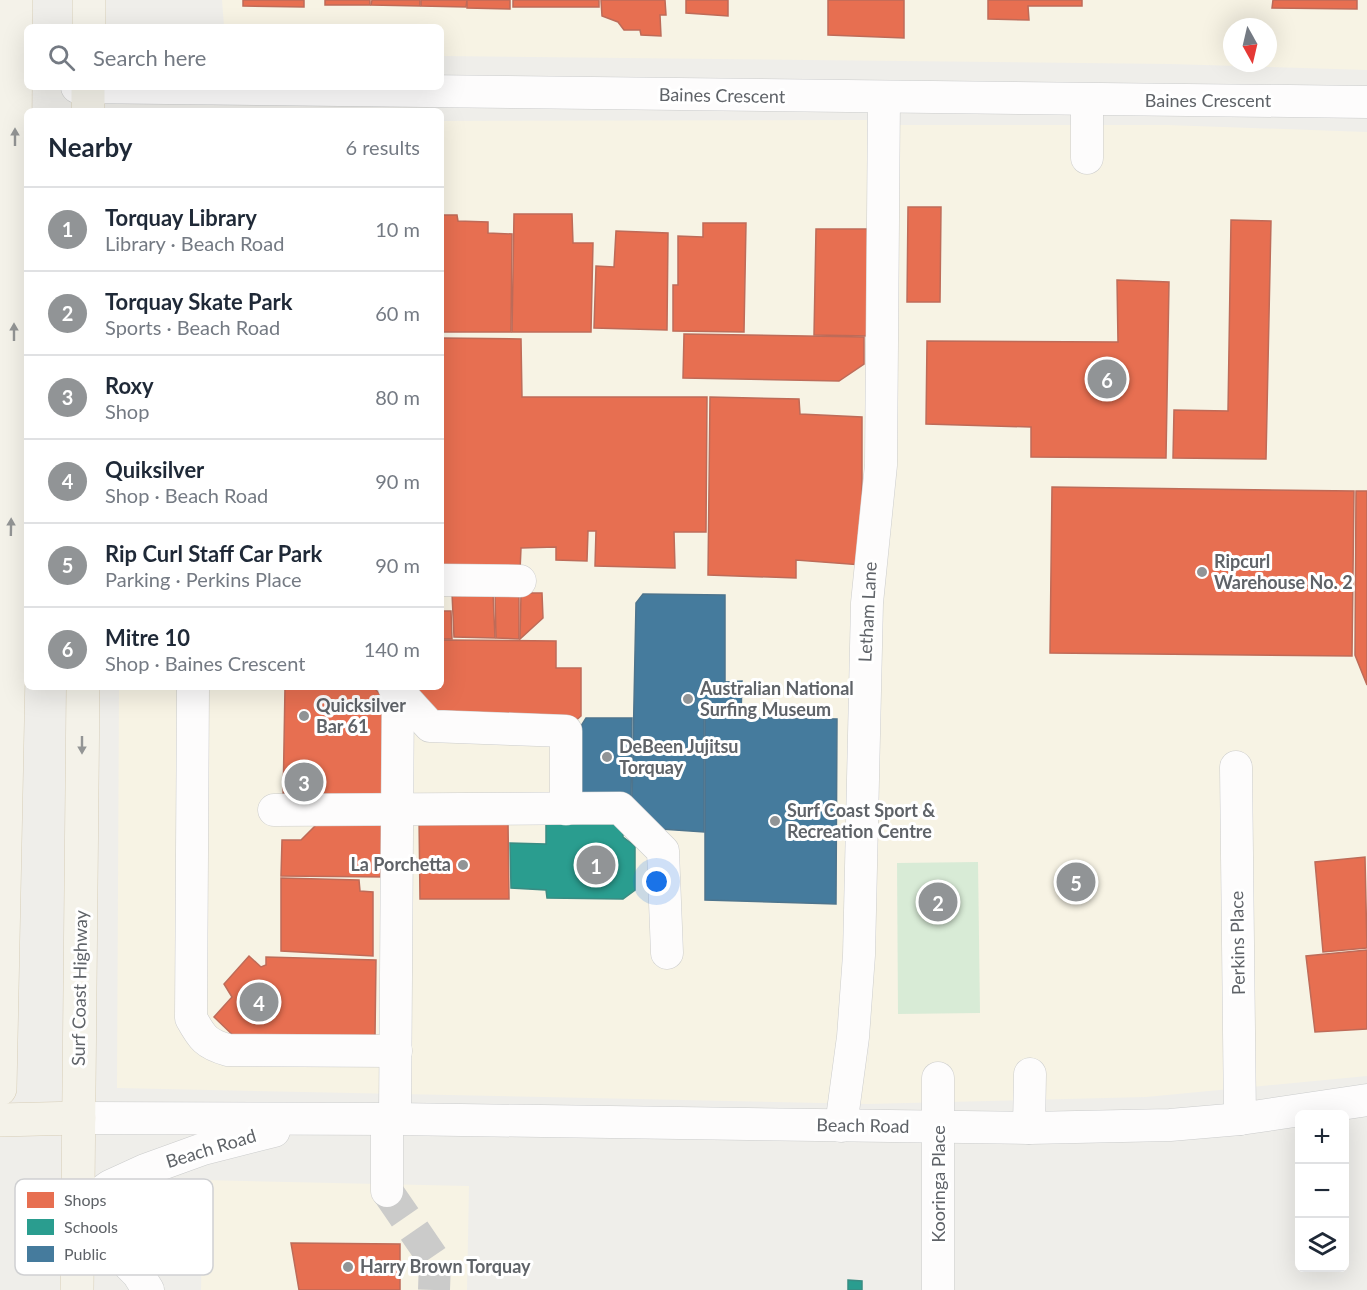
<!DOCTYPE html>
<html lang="en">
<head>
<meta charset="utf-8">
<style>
  :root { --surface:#fff; --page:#f2f2f3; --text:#1f2937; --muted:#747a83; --line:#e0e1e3; --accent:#919496 }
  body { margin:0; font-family:Lato,sans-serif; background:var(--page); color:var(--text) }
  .controls { position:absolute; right:18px; bottom:18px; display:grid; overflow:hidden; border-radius:9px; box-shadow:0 6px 24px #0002 }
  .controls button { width:54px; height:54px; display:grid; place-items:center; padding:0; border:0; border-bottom:2px solid var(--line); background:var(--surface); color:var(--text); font:30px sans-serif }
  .compass { position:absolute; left:1223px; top:18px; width:54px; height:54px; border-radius:50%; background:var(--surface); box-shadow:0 6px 24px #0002; rotate:172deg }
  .you { position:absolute; left:657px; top:882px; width:21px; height:21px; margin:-15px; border:4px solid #fff; border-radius:50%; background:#1a73e8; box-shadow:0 0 0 9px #1a73e833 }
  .badge { display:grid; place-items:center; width:39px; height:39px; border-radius:50%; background:var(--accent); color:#fff; font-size:20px; font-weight:700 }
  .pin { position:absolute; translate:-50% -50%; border:3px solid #fff; box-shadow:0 2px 6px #0006 }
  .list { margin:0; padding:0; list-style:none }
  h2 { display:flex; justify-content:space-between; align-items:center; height:78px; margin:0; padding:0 24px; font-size:26px }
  h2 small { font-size:20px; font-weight:400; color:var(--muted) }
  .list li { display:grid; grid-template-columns:39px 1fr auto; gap:18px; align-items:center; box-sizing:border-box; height:84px; padding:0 24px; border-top:2px solid var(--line) }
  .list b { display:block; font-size:22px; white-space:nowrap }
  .list p { margin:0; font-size:20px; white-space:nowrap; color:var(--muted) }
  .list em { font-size:20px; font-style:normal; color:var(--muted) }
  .icon { flex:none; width:33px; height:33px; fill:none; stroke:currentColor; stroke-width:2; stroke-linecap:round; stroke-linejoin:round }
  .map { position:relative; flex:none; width:1367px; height:1290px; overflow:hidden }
  .search { position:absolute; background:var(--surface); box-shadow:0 6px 24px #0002; left:24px; top:24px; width:420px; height:66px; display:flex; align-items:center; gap:15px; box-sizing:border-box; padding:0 21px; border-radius:9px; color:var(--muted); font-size:22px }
  .panel { position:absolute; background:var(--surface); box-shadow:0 6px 24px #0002; left:24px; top:108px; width:420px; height:582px; border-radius:9px }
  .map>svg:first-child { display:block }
</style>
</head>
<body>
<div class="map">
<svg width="1367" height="1290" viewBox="0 0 1367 1290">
  <rect width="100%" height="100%" fill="#efeeea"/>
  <g fill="#f7f3e4" fill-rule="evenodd">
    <path d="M222,0H1367V70L1170,64L441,56V27H224ZM1232,27H1268V63H1232Z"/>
    <polygon points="867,120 868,1073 895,125 1167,125 1367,132 1367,1076 1146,1097 868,1104 117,1088 119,687 441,687 441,121"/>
    <polygon points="203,1180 469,1186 467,1290 201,1290"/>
  </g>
  <polygon fill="#d8ebd6" points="978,862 980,1013 898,1014 897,863"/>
  <g fill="#e76f51" stroke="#be6b58" stroke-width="1.5">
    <polygon points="243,0 304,0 304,7 243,6"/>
    <rect x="325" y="0" width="45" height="5"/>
    <polygon points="372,0 420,0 420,6 371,5"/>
    <polygon points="421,0 467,0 466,7 421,6"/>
    <polygon points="467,0 510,0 510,9 467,8"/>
    <rect x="513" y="0" width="86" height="7"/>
    <polygon points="601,0 665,0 666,15 660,15 661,36 641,35 640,30 624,30 618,22 602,16"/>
    <polygon points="686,0 728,0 728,16 686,13"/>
    <polygon points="828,0 904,0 904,38 828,35"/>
    <polygon points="988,0 1082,0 1082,6 1028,6 1029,20 988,19"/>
    <polygon points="1273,0 1357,0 1357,9 1272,8"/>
    <polygon points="908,207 941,207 940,302 907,302"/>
    <polygon points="514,214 572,214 573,243 593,243 591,332 512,332"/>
    <polygon points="441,215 457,215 458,221 488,222 488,233 512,234 511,332 441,332"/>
    <polygon points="1231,220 1271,221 1266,459 1173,458 1174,410 1228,411"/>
    <polygon points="703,223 746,223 744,332 673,331 673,285 678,285 678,236 703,237"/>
    <polygon points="816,229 872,229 871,336 814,335"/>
    <polygon points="616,231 668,233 667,330 594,328 596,266 614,267"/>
    <polygon points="1117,280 1169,282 1166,458 1031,457 1031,427 926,424 927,341 1118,342"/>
    <polygon points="684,334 864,337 864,364 839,381 683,378"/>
    <polygon points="441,338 521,339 522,397 707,397 706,532 674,532 675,568 595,566 596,531 588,531 587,561 556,560 556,547 521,548 520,571 441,570"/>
    <polygon points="710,397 799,399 800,414 862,417 862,565 796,560 796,578 708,575"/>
    <polygon points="1052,487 1354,491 1352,656 1050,653"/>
    <polygon points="1356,491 1367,491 1367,685 1355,655"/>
    <polygon points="452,593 493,593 495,638 454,637"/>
    <polygon points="495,593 519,593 519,639 496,638"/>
    <polygon points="521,593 542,593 543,618 520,639"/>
    <polygon points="441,611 451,611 452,639 441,639"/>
    <polygon points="441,640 556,641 556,668 581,668 581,716 572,724 448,724 414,687 441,687"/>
    <polygon points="285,687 373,687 390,704 389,797 283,802"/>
    <polygon points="419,817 508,822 509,899 420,899"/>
    <polygon points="322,819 378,820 389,833 388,877 281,876 282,840 301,840"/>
    <polygon points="1365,857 1367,948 1323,952 1315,862"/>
    <polygon points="281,878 359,880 360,891 373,892 373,956 281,951"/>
    <polygon points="1367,950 1367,1029 1315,1032 1306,956"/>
    <polygon points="249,956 261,967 266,965 266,957 376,960 375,1037 240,1042 214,1017 232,997 224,984"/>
    <polygon points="291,1243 400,1244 400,1290 299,1290"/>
  </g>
  <g fill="#2a9d8f" stroke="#3a8c83" stroke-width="1.5">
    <polygon points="623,823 623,837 635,846 635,890 623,899 547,898 546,890 511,888 510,843 546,844 546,824"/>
    <polygon points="848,1280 862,1281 862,1290 848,1290"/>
  </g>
  <g fill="#457b9d" stroke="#4d748d" stroke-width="1.5">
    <polygon points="643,594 725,595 725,682 742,681 741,716 704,715 704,832 661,829 632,800 636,603"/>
    <polygon points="705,717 837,719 836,904 705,900"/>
    <polygon points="586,718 632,718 631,801 579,799 581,726"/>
  </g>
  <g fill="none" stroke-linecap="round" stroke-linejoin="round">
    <polyline stroke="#cbcbca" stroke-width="32" stroke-dasharray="32 16" stroke-linecap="butt" points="387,1191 435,1261 434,1290"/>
    <defs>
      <g id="minor">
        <polyline points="77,87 1367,102"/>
        <polyline points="1087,158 1087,100"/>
        <polyline points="441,580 520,581"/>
        <path d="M193,687L191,1018C202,1038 206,1044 228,1050L396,1051"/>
        <polyline points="394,687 398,691 395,1119"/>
        <polyline points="398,691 430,726 566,731 566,809"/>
        <polyline points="1236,767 1240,1119"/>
        <polyline points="274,810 620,808 663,851 667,953"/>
        <polyline points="938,1078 938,1290"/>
        <polyline points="79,1118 395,1119 1029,1128 1170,1125 1240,1119 1367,1100"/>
        <polyline points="841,1126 853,1037 859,955 867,603 881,465 884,98"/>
        <polyline points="1029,1128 1030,1074"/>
        <polyline points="387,1191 387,1119"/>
        <polyline points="148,1290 138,1274 78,1213 93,1198 110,1186 145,1170 203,1149 274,1131"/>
      </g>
      <g id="major">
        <polyline points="89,27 89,0"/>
        <polyline points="88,111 88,87"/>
        <polyline points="0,1089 13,452 16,0"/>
        <polyline points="0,1120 79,1118"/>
        <polyline points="77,1290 83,687"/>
      </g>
    </defs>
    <use href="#minor" stroke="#cbcccc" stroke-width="33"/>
    <use href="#major" stroke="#d7ceb8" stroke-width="34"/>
    <use href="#minor" stroke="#fdfcfc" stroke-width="32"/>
    <use href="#major" stroke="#f4f2e9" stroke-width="33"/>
  </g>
  <defs><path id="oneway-solid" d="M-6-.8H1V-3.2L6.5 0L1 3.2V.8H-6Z" transform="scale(1.5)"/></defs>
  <g fill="#939595">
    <use href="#oneway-solid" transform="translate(15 137) rotate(-90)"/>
    <use href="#oneway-solid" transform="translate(14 332) rotate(-90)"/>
    <use href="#oneway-solid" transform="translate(11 527) rotate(-89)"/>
    <use href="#oneway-solid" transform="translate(82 745) rotate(90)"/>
  </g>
  <g fill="#919496" stroke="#fff" stroke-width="2">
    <circle cx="1202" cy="572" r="6"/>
    <circle cx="688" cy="699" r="6"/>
    <circle cx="304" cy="716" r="6"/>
    <circle cx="607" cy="757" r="6"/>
    <circle cx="775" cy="821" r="6"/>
    <circle cx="463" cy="865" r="6"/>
    <circle cx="348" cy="1267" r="6"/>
  </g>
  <g text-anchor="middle" stroke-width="6" stroke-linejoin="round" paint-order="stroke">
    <g font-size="18" fill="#5f6368" stroke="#fff">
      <text transform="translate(722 96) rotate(1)" y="6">Baines Crescent</text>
      <text x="1208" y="107">Baines Crescent</text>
      <text transform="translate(868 612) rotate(-87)" y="6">Letham Lane</text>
      <text transform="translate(1238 943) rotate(-91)" y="6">Perkins Place</text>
      <text transform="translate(80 988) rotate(-89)" y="6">Surf Coast Highway</text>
      <text transform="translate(863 1126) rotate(1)" y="6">Beach Road</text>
      <text transform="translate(211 1149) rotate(-17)" y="6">Beach Road</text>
      <text transform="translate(939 1184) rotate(-90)" y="6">Kooringa Place</text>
    </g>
    <g font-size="18" font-weight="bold" fill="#5f6368" stroke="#fff" text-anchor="start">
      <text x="1214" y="568">Ripcurl<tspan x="1214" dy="21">Warehouse No. 2</tspan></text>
      <text x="700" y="695">Australian National<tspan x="700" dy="21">Surfing Museum</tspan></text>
      <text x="316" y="712">Quicksilver<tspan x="316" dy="21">Bar 61</tspan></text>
      <text x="619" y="753">DeBeen Jujitsu<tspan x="619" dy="21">Torquay</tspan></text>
      <text x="787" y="817">Surf Coast Sport &amp;<tspan x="787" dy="21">Recreation Centre</tspan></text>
      <text x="451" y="871" text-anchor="end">La Porchetta</text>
      <text x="360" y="1273">Harry Brown Torquay</text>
    </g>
  </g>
  <rect x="15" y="1179" width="198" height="96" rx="9" fill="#fff" stroke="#cfd0d2" stroke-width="1.5"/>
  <rect x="27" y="1192" width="27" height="16" fill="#e76f51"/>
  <rect x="27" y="1219" width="27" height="16" fill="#2a9d8f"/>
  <rect x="27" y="1246" width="27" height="16" fill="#457b9d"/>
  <g font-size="16" fill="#5f6368">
    <text x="64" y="1206">Shops</text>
    <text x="64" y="1233">Schools</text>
    <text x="64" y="1260">Public</text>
  </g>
</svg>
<div class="controls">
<button>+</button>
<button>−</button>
<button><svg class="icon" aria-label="layers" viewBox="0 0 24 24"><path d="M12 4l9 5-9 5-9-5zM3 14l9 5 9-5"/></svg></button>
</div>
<svg class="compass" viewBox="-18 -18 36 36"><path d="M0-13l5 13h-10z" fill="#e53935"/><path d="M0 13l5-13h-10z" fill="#747a83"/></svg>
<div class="you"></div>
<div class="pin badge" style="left:596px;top:865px">1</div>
<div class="pin badge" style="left:938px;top:902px">2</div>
<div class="pin badge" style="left:304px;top:782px">3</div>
<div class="pin badge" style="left:259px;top:1002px">4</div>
<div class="pin badge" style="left:1076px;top:882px">5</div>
<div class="pin badge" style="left:1107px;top:379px">6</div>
<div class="search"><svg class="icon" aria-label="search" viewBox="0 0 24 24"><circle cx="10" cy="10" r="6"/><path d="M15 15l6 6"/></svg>Search here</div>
<section class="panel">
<h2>Nearby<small>6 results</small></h2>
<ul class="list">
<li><span class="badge">1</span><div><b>Torquay Library</b><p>Library · Beach Road</p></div><em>10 m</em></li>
<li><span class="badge">2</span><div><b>Torquay Skate Park</b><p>Sports · Beach Road</p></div><em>60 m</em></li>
<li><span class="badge">3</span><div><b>Roxy</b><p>Shop</p></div><em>80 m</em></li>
<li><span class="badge">4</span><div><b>Quiksilver</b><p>Shop · Beach Road</p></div><em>90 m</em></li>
<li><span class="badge">5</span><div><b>Rip Curl Staff Car Park</b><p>Parking · Perkins Place</p></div><em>90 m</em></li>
<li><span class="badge">6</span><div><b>Mitre 10</b><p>Shop · Baines Crescent</p></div><em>140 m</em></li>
</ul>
</section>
</div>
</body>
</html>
